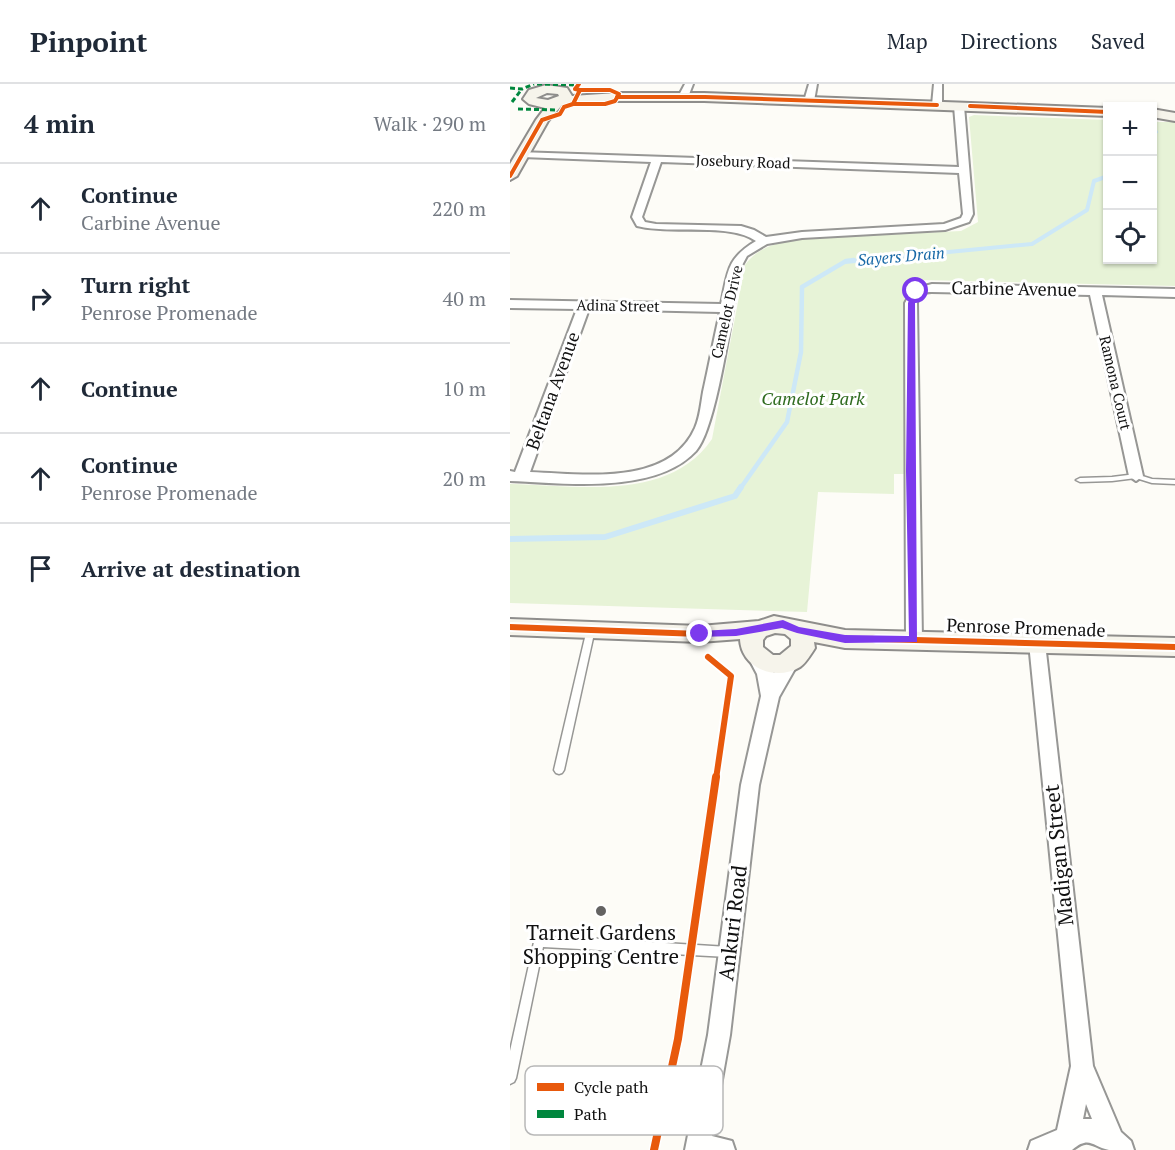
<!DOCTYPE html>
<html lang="en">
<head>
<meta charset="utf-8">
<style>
  :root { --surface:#fff; --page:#f2f2f3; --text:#1f2937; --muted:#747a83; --line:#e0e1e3 }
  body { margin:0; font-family:"PT Serif",serif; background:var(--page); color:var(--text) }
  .controls { position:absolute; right:18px; top:18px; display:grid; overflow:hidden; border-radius:0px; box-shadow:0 2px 4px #0004 }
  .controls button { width:54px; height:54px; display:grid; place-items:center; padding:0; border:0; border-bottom:2px solid var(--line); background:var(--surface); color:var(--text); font:30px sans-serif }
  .stop { position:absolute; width:18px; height:18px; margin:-14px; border:4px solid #7c3aed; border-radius:50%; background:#fff }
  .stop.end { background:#7c3aed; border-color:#fff; box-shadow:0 2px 6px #0008 }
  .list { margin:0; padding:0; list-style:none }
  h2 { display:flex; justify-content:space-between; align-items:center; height:78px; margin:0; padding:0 24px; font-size:26px }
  h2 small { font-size:20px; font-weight:400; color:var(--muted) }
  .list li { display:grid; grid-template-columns:39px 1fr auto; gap:18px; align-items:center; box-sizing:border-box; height:90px; padding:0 24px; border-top:2px solid var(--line) }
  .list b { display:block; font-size:22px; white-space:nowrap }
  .list p { margin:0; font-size:20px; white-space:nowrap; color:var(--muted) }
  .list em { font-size:20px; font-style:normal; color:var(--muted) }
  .icon { flex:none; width:33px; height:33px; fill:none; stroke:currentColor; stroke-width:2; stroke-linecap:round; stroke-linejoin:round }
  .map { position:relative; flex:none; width:665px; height:1066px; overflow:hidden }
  header { display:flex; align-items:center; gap:36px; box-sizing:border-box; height:84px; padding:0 30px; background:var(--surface); border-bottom:2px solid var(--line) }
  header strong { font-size:28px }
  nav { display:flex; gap:33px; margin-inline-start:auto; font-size:21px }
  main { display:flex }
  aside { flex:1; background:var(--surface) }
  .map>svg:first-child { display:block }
</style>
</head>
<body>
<header>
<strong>Pinpoint</strong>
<nav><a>Map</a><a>Directions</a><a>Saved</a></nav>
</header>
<main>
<aside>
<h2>4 min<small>Walk · 290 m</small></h2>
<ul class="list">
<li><svg class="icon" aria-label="ahead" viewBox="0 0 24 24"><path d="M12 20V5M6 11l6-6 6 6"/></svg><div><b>Continue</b><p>Carbine Avenue</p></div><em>220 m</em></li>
<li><svg class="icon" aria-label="right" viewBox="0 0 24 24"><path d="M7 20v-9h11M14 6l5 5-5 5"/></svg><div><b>Turn right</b><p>Penrose Promenade</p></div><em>40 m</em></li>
<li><svg class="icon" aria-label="ahead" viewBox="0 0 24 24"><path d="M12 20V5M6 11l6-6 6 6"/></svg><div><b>Continue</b></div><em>10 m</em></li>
<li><svg class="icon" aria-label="ahead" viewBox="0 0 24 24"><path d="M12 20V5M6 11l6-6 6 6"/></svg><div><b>Continue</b><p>Penrose Promenade</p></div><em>20 m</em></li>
<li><svg class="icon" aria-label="arrive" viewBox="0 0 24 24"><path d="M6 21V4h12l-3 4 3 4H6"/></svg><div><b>Arrive at destination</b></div></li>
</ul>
</aside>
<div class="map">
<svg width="665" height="1066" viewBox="0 0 665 1066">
  <rect width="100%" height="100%" fill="#fdfcf7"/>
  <path fill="#e7f3d7" d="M464,31L597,36L598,176H642L643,38H665V202L412,196L395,205V390H384V410L308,408L297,528L0,519V400C67,401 158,419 202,355L235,181C248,163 267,159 288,155L451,147L468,138L459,33Z"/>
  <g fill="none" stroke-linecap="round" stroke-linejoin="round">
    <g stroke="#cde8f7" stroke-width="4">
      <polyline points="642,50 646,48"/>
      <polyline points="335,178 522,160 577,126 584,97 598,92"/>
    </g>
    <polyline stroke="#cde8f7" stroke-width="4.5" points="230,405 277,338 291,268 292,203 336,177 344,176"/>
    <polyline stroke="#cde8f7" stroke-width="6" points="0,455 95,453 225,412 231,403"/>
    <defs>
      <g id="lane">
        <polygon points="626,390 642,395 665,396 665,400 642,399 626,394 602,397 570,398 566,396 570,394 602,393"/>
        <polygon points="81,542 85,545 54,686 52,689 49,690 46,689 44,686 77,545"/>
        <polygon points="29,853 76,854 218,863 222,864 223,868 222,872 218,873 33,863 6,994 4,998 0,1000 0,967 24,858 25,855"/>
      </g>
      <g id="street">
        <polygon points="175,0 183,0 178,13 173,16 168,13"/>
        <polygon points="299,0 307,0 304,17 299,20 294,17"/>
        <polygon points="424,0 432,0 432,21 427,24 422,21"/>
        <path d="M449,19L454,22L463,130L459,138L435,146L292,154L257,160L237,172L230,185C223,222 207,344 186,367C145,411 54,399 0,397V387L5,388L67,225L0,224V216L211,220C218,188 216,175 246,157C218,138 163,151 127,142L122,133L141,78L12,73L8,72V68L449,83L444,22ZM151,78L449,89L453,130L451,134L434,140L292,148L256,153L244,146L231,142L146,140L135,138L132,133ZM79,225L210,228C204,254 199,281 193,308C191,319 190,333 185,344C159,403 72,390 20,388Z"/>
        <path d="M422,200L665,205V213L592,211L633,392L626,397L619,392L580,211L422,208C413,208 409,210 407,219L412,556L410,560L404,562L398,560L396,556L395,219L403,205Z"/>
        <path d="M527,553L533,555L535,559L583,982L611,1048L621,1057L624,1066C616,1066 607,1066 599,1066C582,1063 580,1051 562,1066H518L521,1057L547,1046L561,982L519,559L521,555ZM576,1020L582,1035H573Z"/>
        <polygon points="248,569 254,570 264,589 275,571 281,570 287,571 290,576 269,613 249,701 220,951 202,1052 222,1057 225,1066 175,1066 198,951 231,701 251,612 247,590 239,575 242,570"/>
      </g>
      <g id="secondary">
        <path d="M36,1L57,4L62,12L107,9H194L598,24V32L194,17H107L52,21L38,37L7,92L0,96V80L26,36L35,24L19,20L13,15L19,6ZM37,9L48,10L49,12L38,16L26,14Z"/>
        <polygon points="642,25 665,29 665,37 642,33"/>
        <path d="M264,532L335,546L665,554V572L335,564L304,558L305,564C301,570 296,579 290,583C266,598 231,584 230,555L190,558L0,551V535L190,542L249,537ZM265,549L275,550L281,555V562L270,571H263L253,563V556L256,552Z"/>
      </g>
    </defs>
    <use href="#lane" stroke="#979795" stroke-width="3"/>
    <use href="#street" stroke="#979795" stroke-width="4"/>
    <use href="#secondary" stroke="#8e8d8b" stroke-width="4"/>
    <use href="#lane" fill="#fffffe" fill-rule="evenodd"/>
    <use href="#street" fill="#fffffe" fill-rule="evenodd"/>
    <use href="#secondary" fill="#f6f4eb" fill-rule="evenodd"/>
    <g stroke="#00873e" stroke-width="3" stroke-dasharray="5 3" stroke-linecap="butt">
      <polyline points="27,0 68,1"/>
      <polyline points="0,4 12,5 24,0"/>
      <polyline points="2,18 12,5"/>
      <polyline points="8,25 48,26"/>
    </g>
    <defs>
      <g id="cycleway-far2">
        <polyline points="107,13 195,13 427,21"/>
        <polyline points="63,20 95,20 105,17 109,10 100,6 70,6"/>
        <polyline points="460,22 598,28"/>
        <polyline points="0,92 32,36 50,30 54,23 63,20 70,6 65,5 69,0"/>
      </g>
      <g id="cycleway-far1">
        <polyline points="0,543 190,550"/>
        <polyline points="367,555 665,563"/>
        <polyline points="198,573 221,592 206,695"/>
      </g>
      <polyline id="cycleway" points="144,1066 168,955 206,693"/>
    </defs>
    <use href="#cycleway-far2" stroke="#fff" stroke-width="6"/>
    <use href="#cycleway-far1" stroke="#fff" stroke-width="10"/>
    <use href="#cycleway" stroke="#fff" stroke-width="11"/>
    <use href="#cycleway-far2" stroke="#e8590c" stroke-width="4"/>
    <use href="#cycleway-far1" stroke="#e8590c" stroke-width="6"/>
    <use href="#cycleway" stroke="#e8590c" stroke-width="8"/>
  </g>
  <polygon fill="#7c3aed" points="403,206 409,207 405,219 407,558 335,559 287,549 272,544 226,552 187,553 187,548 190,547 226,545 273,536 289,543 335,551 399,552 396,387 398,219"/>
  <circle fill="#646362" stroke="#fff" stroke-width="2" cx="91" cy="827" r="6"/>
  <g text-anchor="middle" stroke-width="6" stroke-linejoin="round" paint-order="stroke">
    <g font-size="15" fill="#111" stroke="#fff">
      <text transform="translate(233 78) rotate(2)" y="5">Josebury Road</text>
      <text transform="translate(108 222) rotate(1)" y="5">Adina Street</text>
      <text transform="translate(217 228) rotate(-77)" y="5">Camelot Drive</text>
      <text transform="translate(605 299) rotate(77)" y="5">Ramona Court</text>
    </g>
    <g font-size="16" font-style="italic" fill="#1768a6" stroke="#fff">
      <text transform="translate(391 172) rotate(-5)" y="6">Sayers Drain</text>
    </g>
    <g font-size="18" fill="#111" stroke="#fff">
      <text transform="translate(504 205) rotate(1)" y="6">Carbine Avenue</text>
      <text transform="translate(43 307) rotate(-70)" y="6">Beltana Avenue</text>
      <text transform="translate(516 544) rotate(2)" y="6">Penrose Promenade</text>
    </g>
    <g font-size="18" font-style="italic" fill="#2f6b1f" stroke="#fff">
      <text x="303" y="321">Camelot Park</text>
    </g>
    <g font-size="21" fill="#111" stroke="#fff">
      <text transform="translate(549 771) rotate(-96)" y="7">Madigan Street</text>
      <text transform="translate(223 839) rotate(-83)" y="7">Ankuri Road</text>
    </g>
    <g font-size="21" fill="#111" stroke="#fff">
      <text x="91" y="856">Tarneit Gardens<tspan x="91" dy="24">Shopping Centre</tspan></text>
    </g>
  </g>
  <rect x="15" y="982" width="198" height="69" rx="9" fill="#fff" stroke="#b8b8b8" stroke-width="1.5"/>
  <rect x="27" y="999" width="27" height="8" fill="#e8590c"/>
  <rect x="27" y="1026" width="27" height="8" fill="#00873e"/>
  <g font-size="16" fill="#111">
    <text x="64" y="1009">Cycle path</text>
    <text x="64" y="1036">Path</text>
  </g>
</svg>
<div class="controls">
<button>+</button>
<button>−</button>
<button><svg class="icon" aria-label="locate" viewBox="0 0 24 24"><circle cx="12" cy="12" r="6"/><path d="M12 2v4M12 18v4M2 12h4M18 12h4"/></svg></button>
</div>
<div class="stop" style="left:406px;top:207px"></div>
<div class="stop end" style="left:190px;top:550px"></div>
</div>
</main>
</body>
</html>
